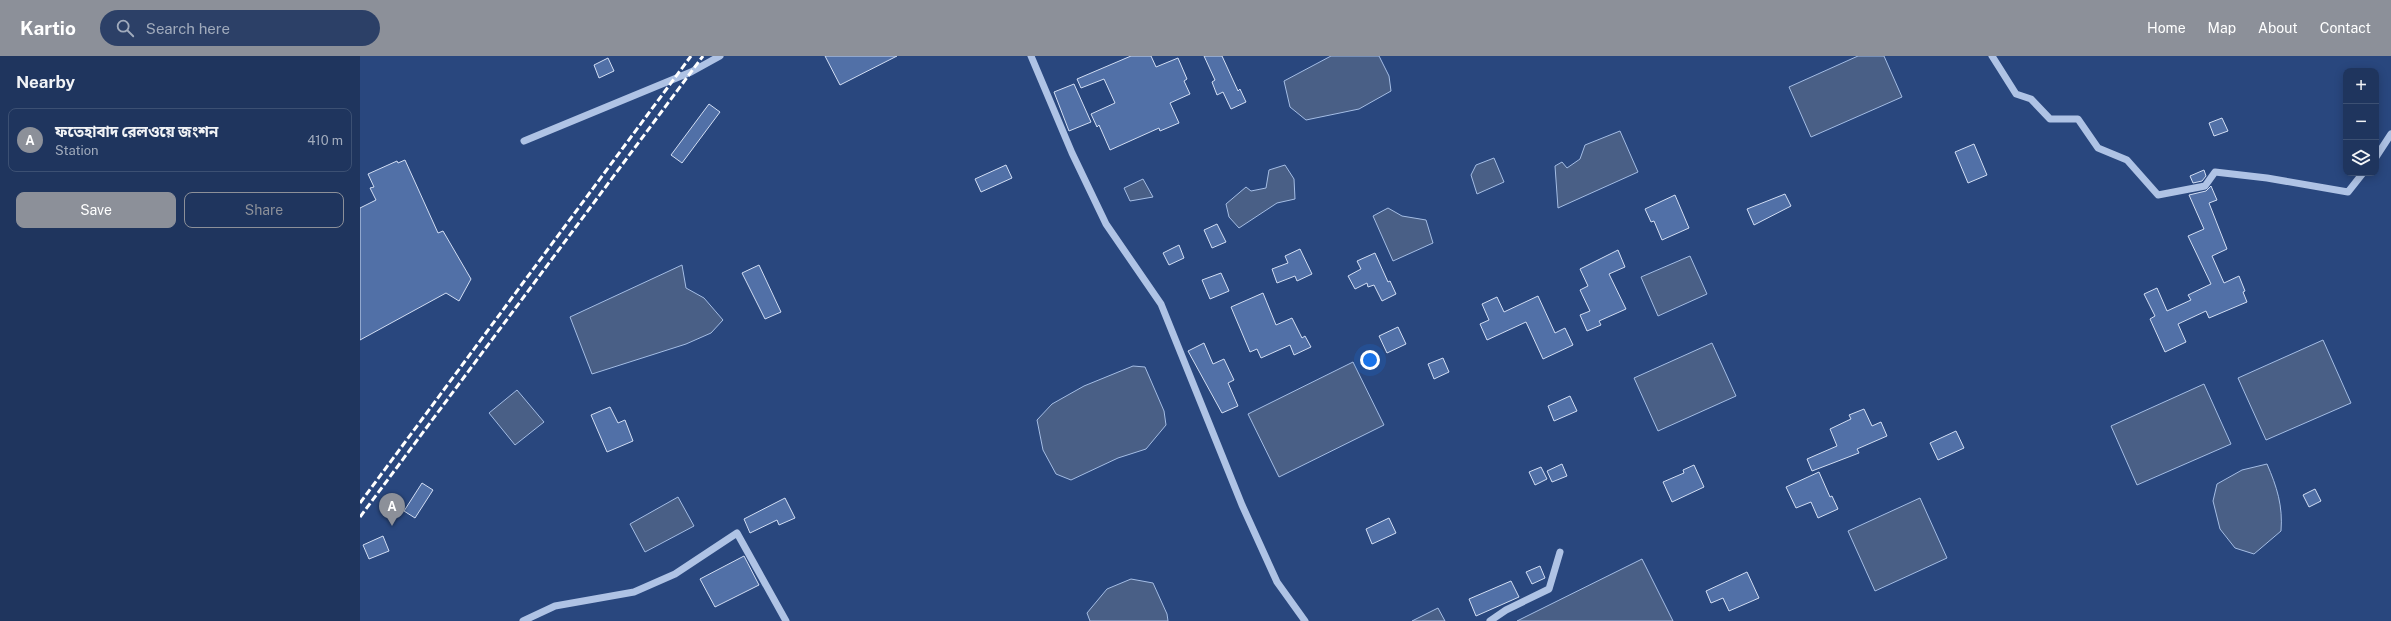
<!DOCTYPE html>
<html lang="en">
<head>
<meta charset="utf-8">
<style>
  :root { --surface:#1f355e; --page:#2c4067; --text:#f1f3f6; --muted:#a1abbc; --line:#3c5073; --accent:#8c9099 }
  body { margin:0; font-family:"Public Sans","Noto Sans Bengali",sans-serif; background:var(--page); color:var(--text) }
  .controls { position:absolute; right:12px; top:12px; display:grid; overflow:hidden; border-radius:8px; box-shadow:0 2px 10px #0003 }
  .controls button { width:36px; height:36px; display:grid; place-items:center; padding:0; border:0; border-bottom:1px solid var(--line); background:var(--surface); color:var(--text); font:20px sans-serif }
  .you { position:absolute; left:1010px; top:304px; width:14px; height:14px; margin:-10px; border:3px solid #fff; border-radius:50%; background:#1a73e8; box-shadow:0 0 0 6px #1a73e833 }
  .badge { display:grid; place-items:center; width:26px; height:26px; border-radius:50%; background:var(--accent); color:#fff; font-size:13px; font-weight:700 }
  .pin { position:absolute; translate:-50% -33px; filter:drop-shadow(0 1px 2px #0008) }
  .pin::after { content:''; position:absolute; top:21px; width:14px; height:12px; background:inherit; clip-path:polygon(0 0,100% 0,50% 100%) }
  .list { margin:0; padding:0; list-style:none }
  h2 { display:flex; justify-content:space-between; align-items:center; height:52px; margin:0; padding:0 16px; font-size:17px }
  h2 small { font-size:13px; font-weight:400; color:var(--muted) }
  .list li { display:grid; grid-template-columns:26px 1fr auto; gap:12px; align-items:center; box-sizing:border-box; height:64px; margin:0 8px 8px; padding:0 8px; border:1px solid var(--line); border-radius:8px }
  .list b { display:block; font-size:15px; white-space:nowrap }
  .list p { margin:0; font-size:13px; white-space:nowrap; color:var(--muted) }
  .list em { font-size:13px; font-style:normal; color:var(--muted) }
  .actions { display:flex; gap:8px; padding:12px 16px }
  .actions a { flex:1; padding:9px 0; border:1px solid var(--accent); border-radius:8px; text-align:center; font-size:14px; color:var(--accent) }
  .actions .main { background:var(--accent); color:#fff }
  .icon { flex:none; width:22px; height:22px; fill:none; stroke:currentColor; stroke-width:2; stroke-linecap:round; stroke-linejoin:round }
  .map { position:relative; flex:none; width:2031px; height:565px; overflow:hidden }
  header { display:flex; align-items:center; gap:24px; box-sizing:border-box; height:56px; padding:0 20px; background:var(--accent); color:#fff }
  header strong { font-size:19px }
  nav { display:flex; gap:22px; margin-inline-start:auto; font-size:14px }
  .search { width:280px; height:36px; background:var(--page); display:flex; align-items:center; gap:10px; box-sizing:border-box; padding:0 14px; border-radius:22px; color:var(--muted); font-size:15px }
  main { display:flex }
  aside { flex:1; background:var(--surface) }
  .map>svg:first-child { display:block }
</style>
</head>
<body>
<header>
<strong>Kartio</strong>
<div class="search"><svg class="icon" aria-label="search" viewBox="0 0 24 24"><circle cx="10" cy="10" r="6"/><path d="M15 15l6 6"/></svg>Search here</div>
<nav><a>Home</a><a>Map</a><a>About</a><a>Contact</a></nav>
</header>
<main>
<aside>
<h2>Nearby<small></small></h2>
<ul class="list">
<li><span class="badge">A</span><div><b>ফতেহাবাদ রেলওয়ে জংশন</b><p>Station</p></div><em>410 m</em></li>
</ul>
<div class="actions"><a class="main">Save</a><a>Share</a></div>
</aside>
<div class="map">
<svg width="2031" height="565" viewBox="0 0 2031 565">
  <rect width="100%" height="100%" fill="#29477e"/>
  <g fill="#495f86" stroke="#a4bde5">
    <polygon points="971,0 1019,0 1029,20 1031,35 999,53 946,64 930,51 924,25"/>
    <polygon points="1498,0 1524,0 1542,41 1451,81 1429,31"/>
    <polygon points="1260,75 1278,116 1198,152 1195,110 1202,106 1207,112 1220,103 1225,89"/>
    <polygon points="1134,102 1144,126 1117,138 1111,119 1116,109"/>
    <polygon points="925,109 934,123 935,143 917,147 879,172 869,161 866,148 886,131 891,135 906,132 909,114"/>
    <polygon points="783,123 793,141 770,145 764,132"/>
    <polygon points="1028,152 1042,160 1066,164 1073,187 1033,205 1013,160"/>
    <polygon points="1330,200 1347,238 1298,260 1281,221"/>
    <polygon points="322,209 326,232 344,242 363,264 351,277 326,288 232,318 210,261"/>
    <polygon points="1963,284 1991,347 1906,384 1878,322"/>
    <polygon points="1352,287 1376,340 1298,375 1274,322"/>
    <polygon points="993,306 1024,369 919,421 888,358"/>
    <polygon points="773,310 785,311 804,355 806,369 786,393 758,402 711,424 696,418 683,394 677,364 692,348 724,330"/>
    <polygon points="1844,328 1871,388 1777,429 1751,370"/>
    <polygon points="157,334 184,366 155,389 129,357"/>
    <path d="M1907,408C1917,431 1923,450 1921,475L1894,498L1875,492L1860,473L1853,445L1857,428L1882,414Z"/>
    <polygon points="318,441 334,470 285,496 270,468"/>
    <polygon points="1560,442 1587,502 1515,535 1488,475"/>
    <polygon points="1282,503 1313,565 1157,565"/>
    <polygon points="771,523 793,527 807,558 808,565 730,565 727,557 747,533"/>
    <polygon points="1078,552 1085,565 1052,565"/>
  </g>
  <g fill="#5170a7" stroke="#d2def4">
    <polygon points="465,0 537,0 480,29"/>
    <polygon points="771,0 791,0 796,11 818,2 827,23 824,25 830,38 810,47 819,67 800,75 799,72 750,94 739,69 737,71 731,58 755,47 744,23 721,32 717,23"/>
    <polygon points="844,0 862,0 878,35 880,33 886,46 871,53 863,36 857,39 852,26 855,24"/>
    <polygon points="248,2 254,15 239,22 234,9"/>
    <polygon points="714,28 731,66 709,75 694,36"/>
    <polygon points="349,48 360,56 322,107 311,99"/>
    <polygon points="1862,62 1868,75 1854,80 1849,67"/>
    <polygon points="1614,88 1627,119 1608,127 1595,96"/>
    <polygon points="45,104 78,177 83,175 111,223 99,245 86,237 0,284 0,152 16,144 10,132 14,131 8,118 37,105 38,107"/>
    <polygon points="646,109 652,122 621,136 615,123"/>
    <polygon points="1844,114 1846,120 1842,125 1833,127 1830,120"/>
    <polygon points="1851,130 1857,144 1849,147 1867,193 1852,200 1864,227 1879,220 1885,235 1883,236 1887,246 1849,262 1846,255 1818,268 1826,286 1805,296 1790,263 1795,260 1784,238 1797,232 1807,255 1831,244 1828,239 1851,228 1828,180 1844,173 1829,139 1846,135"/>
    <polygon points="1425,138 1431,150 1394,169 1387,153"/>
    <polygon points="1315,139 1329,172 1302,184 1294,165 1291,166 1285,153"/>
    <polygon points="857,168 866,186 852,192 844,174"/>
    <polygon points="819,189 824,202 809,209 803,197"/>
    <polygon points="940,193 952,218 937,225 935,220 917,227 912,213 928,207 925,200"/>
    <polygon points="1258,194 1265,211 1249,218 1266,253 1239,265 1241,269 1227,275 1220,259 1230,255 1220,234 1228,230 1220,213"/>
    <polygon points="1015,197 1028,226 1030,225 1036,238 1022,245 1014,229 1008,231 1007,227 995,233 988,220 1001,213 997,205"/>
    <polygon points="399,209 421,256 405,263 382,217"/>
    <polygon points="861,217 869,235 850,243 842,224"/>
    <polygon points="903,237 916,269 932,262 942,282 945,280 951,291 934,299 930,289 901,302 897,293 890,296 871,251"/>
    <polygon points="1178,240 1195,277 1205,272 1213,289 1183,303 1166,266 1127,284 1120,268 1129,264 1122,248 1137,241 1144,256"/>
    <polygon points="1038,271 1046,288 1027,297 1019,280"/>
    <polygon points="844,287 853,308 864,303 874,324 868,327 878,350 862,357 828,295"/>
    <polygon points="1083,302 1089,316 1074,323 1068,308"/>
    <polygon points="1210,340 1217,355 1194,365 1188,350"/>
    <polygon points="250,351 258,367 265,364 273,385 247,396 231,359"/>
    <polygon points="1504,353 1512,370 1521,366 1527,380 1497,393 1499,397 1452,415 1447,403 1477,390 1470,373 1491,363 1489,359"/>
    <polygon points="1596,375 1604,392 1578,404 1570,387"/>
    <polygon points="1202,408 1207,420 1192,426 1187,415"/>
    <polygon points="1334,409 1344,431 1312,446 1303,426 1324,417 1323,414"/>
    <polygon points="1181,411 1187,423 1175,429 1169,416"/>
    <polygon points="1459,416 1470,441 1472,440 1478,453 1458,462 1451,446 1436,452 1426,431"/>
    <polygon points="62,427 73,434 55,462 44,455"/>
    <polygon points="1955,433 1961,445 1949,451 1943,439"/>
    <polygon points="425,442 435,462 419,469 417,464 390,477 384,463"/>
    <polygon points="1029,462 1036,477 1012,488 1006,473"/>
    <polygon points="23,480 29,495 9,503 3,489"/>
    <polygon points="384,500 399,529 355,551 340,523"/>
    <polygon points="1180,510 1185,522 1172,528 1166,516"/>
    <polygon points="1387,516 1399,542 1369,555 1363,542 1351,547 1346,535"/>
    <polygon points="1151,525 1159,541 1116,560 1109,543"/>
  </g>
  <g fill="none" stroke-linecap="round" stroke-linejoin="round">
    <g stroke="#afc3e5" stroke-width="7">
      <polyline points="671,0 712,97 746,168 801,248 882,449 917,526 945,565"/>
      <polyline points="1632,0 1656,38 1671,43 1690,63 1718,63 1738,92 1767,104 1798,139 1845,130 1855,116 1907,122 1988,136 2003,117"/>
      <polyline points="164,85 331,16 360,0"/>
      <polyline points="2016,101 2031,78"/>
      <polyline points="163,565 195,550 274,536 315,518 377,477 426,565"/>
      <polyline points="1130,565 1146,554 1189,533 1200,496"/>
    </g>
    <g stroke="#fff" stroke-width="3" stroke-dasharray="7 3" stroke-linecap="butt">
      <polyline points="0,447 331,0"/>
      <polyline points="0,461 343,0"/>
    </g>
  </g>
</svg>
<div class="controls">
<button>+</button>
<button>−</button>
<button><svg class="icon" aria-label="layers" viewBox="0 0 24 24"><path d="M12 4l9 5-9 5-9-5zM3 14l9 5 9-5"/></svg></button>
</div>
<div class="you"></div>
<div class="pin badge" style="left:32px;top:470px">A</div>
</div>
</main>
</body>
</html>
